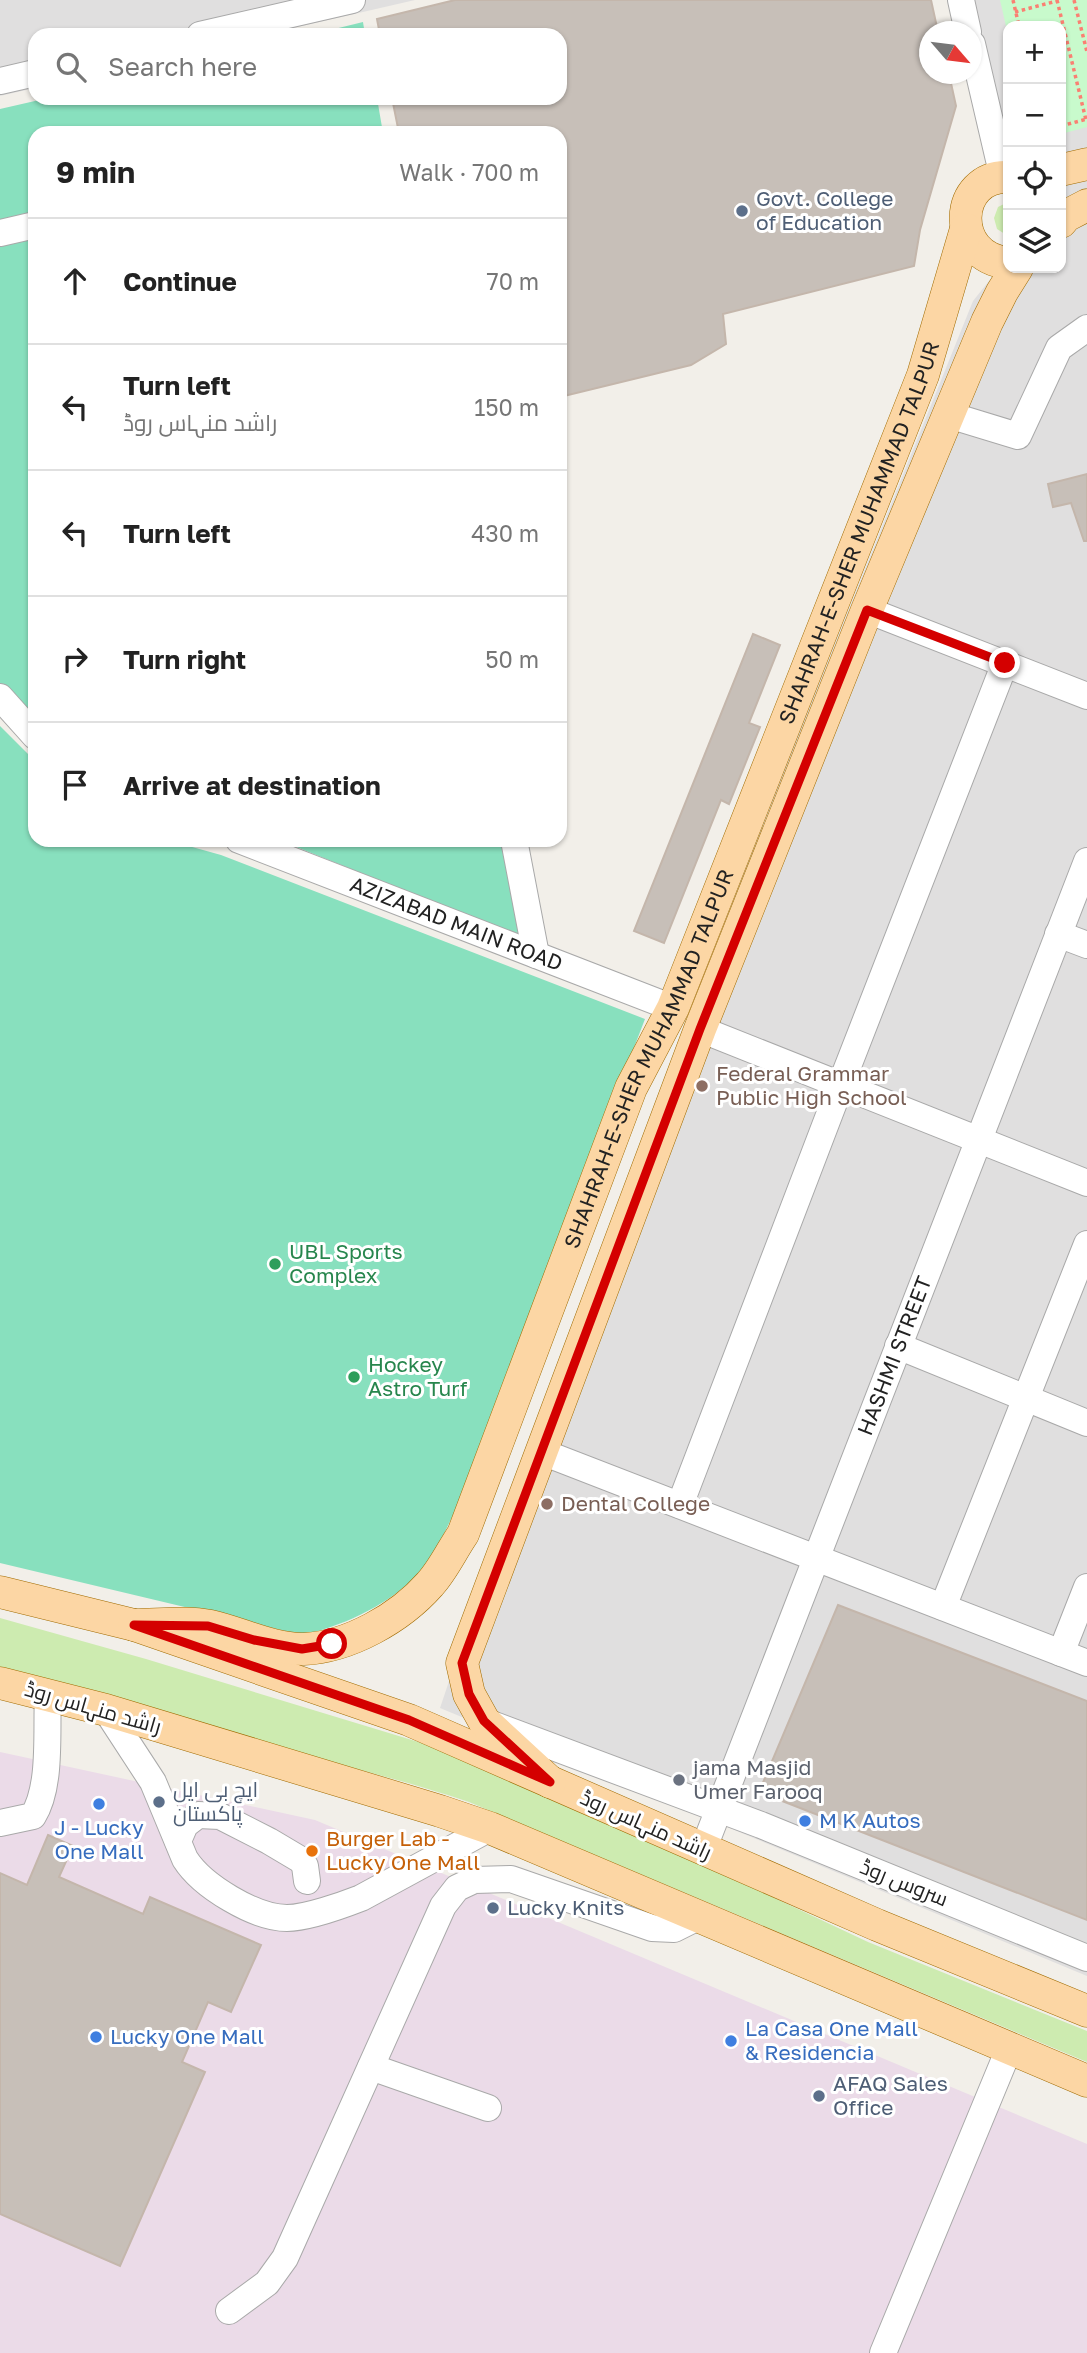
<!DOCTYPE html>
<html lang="en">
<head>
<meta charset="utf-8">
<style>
  :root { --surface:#fff; --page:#f2f2f2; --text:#222; --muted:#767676; --line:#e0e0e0 }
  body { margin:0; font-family:"Golos Text",Cairo,sans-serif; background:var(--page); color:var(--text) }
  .controls { position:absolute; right:21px; top:21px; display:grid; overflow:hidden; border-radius:14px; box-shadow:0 2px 5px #0004 }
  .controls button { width:63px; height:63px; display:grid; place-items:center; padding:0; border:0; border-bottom:2px solid var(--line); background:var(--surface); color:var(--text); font:35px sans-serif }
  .compass { position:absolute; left:919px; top:21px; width:63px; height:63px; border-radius:50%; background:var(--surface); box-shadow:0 2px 5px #0004; rotate:118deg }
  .stop { position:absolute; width:21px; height:21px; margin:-16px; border:5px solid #d40000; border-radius:50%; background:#fff }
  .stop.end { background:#d40000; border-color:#fff; box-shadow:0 2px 7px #0008 }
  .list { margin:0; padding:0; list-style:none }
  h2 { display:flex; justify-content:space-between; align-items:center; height:91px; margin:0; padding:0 28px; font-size:30px }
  h2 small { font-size:23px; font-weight:400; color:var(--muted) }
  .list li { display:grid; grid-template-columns:46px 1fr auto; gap:21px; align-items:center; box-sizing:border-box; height:126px; padding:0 28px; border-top:2px solid var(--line) }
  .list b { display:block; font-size:26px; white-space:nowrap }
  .list p { margin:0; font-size:23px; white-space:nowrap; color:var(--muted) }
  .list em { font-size:23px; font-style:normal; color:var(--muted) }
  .icon { flex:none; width:38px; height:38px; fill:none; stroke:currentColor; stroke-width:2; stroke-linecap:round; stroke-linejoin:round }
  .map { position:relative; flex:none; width:1087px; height:2353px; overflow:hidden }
  .search { position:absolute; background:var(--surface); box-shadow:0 2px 5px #0004; left:28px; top:28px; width:539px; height:77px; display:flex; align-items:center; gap:18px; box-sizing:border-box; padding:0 24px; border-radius:21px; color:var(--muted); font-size:26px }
  .panel { position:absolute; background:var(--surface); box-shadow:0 2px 5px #0004; left:28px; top:126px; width:539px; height:721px; border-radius:21px }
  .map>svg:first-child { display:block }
</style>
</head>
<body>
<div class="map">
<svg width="1087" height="2353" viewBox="0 0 1087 2353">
  <rect width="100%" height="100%" fill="#f2efe9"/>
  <g fill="#e0dfdf">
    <polygon points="0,0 415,0 263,35 35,35 35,88 0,96"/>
    <polygon points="974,0 1087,0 1087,1976 440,1708 552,1377 761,827 973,301 1008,257 1008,268 1061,268 1061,191 1066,185 1061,181 1061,26 1008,26 1008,144"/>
  </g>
  <polygon fill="#ebdbe8" points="0,1752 315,1820 1087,2144 1087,2353 0,2353"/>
  <g fill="#cdebb0">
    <polygon points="1008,202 1008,236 997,229 994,218 998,207"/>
    <path d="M0,1618L146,1659L435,1747L766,1894L868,1942L1087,2031V2062L469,1802C386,1774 301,1756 216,1733C144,1713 72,1691 0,1670Z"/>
  </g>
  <polygon fill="#c8facc" points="1000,0 1087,0 1087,127 1061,134 1061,26 1008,26 1008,35"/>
  <g fill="#88e0be">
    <polygon points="363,22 365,35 310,35"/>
    <polygon points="48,98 377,98 383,133 35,133 35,720 0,686 0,109"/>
    <path d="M0,726L35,761V840H167L221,855L645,1019L456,1509C444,1533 433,1560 413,1579C384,1607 340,1627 302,1635L0,1563Z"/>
    <polygon points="279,840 512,840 530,941"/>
  </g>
  <g fill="#c7bfb8" stroke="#c4b6ab" stroke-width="2">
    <polygon points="455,0 931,0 938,32 929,32 929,74 949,74 956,106 920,230 914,266 723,314 726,344 691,365 560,397 560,133 399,133 392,98 560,98 560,35 380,35 377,19"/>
    <polygon points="1087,474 1087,541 1084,541 1071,503 1053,507 1048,484"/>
    <polygon points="753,634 780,645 749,723 760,727 729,804 721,800 664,943 634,931"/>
    <polygon points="838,1605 1087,1701 1087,1920 759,1792"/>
    <polygon points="48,1835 73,1846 59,1877 143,1914 150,1897 261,1945 231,2012 208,2002 182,2062 205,2072 120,2266 0,2214 0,1873 27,1885"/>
  </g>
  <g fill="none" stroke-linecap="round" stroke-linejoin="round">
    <defs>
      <g id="minor">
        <polyline points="961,0 968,32"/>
        <polyline points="200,35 352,0"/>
        <polyline points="972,44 1003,177"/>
        <polyline points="0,81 35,73"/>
        <polyline points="0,233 35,225"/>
        <polyline points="949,415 1018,436 1059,348 1087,328"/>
        <polyline points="867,610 1087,696"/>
        <polyline points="0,697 35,736"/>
        <path id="s1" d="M239,840L673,1008"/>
        <polyline points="514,840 536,955"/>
        <polyline points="1058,934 1087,945"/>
        <polyline points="700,1029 1087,1183"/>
        <polyline points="898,1346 1087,1423"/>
        <polyline points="542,1452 1087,1663"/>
        <polyline points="680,1505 841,1084 1005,663"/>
        <polyline points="943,1607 1087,1244"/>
        <polyline points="1061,1653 1087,1587"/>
        <path d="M106,1710L153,1782L185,1859C202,1886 255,1918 287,1918C306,1918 343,1905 361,1898L490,1828"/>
        <polyline points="489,1723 761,1825 1087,1958"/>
        <path d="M0,1823L33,1816C52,1786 46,1730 48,1695"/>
        <polyline points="178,1841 185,1825 198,1815 220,1816 269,1841 301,1860 305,1866 307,1881"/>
        <path id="s2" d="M703,1850L1087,861"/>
        <polyline points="371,2067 488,2108"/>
        <polyline points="229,2311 267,2283 285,2258 443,1906 457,1888 474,1880 511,1879 652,1928 674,1929 698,1917"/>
        <polyline points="883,2353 1009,2049"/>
      </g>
      <g id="major">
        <polyline points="1061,170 1087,164"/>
        <path d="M1008,177C954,175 949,257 1008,263"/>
        <polyline points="1061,222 1066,216 1087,205"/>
        <polyline points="0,1592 134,1625 409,1720 877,1925 1087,2011"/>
        <path id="s3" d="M134,1625C158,1625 186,1621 210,1626C238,1632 274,1650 304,1649C349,1647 400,1618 430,1584C443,1570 452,1550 463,1534L631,1088L673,1008L923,375L966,229"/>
        <polyline points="0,1683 106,1710 440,1811 490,1828 1087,2081"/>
        <polyline points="550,1782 484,1721 469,1694 462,1663 700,1029 867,610 987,322 1002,292 1017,268"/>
      </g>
    </defs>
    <use href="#minor" stroke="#a9a9a9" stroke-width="28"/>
    <use href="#major" stroke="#a06b00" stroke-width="33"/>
    <g stroke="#fa8072" stroke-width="3.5" stroke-dasharray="3.5 3.5" stroke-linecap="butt">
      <polyline points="1013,0 1019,26"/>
      <polyline points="1057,0 1086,120"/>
      <polyline points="1074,0 1087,52"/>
      <polyline points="1015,12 1057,1"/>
      <polyline points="1061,126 1087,119"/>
    </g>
    <use href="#minor" stroke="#fff" stroke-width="26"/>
    <use href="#major" stroke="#fcd6a4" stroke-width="32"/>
  </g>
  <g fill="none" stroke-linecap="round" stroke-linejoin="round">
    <polyline stroke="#d40000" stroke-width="9" points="332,1644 302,1649 254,1640 208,1626 134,1625 409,1720 550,1782 484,1721 469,1694 462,1663 700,1029 867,610 1005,663"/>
  </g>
  <g fill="#5c6f8a" stroke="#fff" stroke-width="2.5">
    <circle cx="742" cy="211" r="7"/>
    <circle cx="159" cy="1802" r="7"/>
    <circle cx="493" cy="1908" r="7"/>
    <circle cx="819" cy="2096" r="7"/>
  </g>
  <g fill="#8d6e63" stroke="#fff" stroke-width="2.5">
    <circle cx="702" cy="1086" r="7"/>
    <circle cx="547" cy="1504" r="7"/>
  </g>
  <g fill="#2e9e5b" stroke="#fff" stroke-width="2.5">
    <circle cx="275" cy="1264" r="7"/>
    <circle cx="354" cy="1377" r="7"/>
  </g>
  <circle fill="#6b7280" stroke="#fff" stroke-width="2.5" cx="679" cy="1780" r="7"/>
  <g fill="#3f7fe0" stroke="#fff" stroke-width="2.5">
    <circle cx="99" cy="1804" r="7"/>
    <circle cx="805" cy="1821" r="7"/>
    <circle cx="96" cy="2037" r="7"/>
    <circle cx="731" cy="2041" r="7"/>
  </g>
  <circle fill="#e8710a" stroke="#fff" stroke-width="2.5" cx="312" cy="1851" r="7"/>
  <g text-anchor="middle" stroke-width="6" stroke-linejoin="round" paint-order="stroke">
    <g font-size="21" fill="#4e5e75" stroke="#fff" text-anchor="start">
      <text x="756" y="206">Govt. College<tspan x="756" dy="24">of Education</tspan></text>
      <text x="173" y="1797">ایچ بی ایل<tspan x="173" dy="24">پاکستان</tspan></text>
      <text x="507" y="1915">Lucky Knits</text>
      <text x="833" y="2091">AFAQ Sales<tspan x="833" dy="24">Office</tspan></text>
    </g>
    <g font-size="21" fill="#222" stroke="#fff">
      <text dy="7" stroke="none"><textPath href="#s3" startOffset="1456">SHAHRAH-E-SHER MUHAMMAD TALPUR</textPath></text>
      <text dy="7" stroke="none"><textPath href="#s1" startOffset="233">AZIZABAD MAIN ROAD</textPath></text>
      <text dy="7" stroke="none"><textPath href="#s3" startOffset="889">SHAHRAH-E-SHER MUHAMMAD TALPUR</textPath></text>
      <text dy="7" stroke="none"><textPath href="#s2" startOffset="530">HASHMI STREET</textPath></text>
      <text transform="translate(93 1708) rotate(16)" y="7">راشد منہاس روڈ</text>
      <text transform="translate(646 1825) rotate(24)" y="7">راشد منہاس روڈ</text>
      <text transform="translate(904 1883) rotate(22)" y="7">سروس روڈ</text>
    </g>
    <g font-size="21" fill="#785e54" stroke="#fff" text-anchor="start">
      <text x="716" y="1081">Federal Grammar<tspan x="716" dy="24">Public High School</tspan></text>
      <text x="561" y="1511">Dental College</text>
    </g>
    <g font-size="21" fill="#27864d" stroke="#fff" text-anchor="start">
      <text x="289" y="1259">UBL Sports<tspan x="289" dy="24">Complex</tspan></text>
      <text x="368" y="1372">Hockey<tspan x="368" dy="24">Astro Turf</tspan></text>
    </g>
    <g font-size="21" fill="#5b616d" stroke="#fff" text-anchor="start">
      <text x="693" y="1775">jama Masjid<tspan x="693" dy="24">Umer Farooq</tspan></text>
    </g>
    <g font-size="21" fill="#366cbe" stroke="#fff" text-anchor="start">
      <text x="819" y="1828">M K Autos</text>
      <text x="99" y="1835" text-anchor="middle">J - Lucky<tspan x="99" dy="24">One Mall</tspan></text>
      <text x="745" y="2036">La Casa One Mall<tspan x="745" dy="24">&amp; Residencia</tspan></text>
      <text x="110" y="2044">Lucky One Mall</text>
    </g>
    <g font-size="21" fill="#c56008" stroke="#fff" text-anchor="start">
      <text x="326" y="1846">Burger Lab -<tspan x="326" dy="24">Lucky One Mall</tspan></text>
    </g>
  </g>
</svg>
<div class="controls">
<button>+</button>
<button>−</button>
<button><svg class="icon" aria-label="locate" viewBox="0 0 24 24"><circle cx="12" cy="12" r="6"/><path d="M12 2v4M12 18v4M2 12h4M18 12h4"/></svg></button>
<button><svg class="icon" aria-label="layers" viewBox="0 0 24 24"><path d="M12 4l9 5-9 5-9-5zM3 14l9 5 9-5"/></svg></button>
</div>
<svg class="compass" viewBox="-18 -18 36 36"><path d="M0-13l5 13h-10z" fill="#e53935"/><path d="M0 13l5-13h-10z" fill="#767676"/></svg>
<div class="stop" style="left:332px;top:1644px"></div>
<div class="stop end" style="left:1005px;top:663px"></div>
<div class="search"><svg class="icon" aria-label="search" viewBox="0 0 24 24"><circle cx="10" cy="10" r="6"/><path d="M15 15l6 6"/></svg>Search here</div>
<section class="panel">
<h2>9 min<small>Walk · 700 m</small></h2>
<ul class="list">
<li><svg class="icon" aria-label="ahead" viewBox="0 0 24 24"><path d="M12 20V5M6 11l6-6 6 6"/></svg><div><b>Continue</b></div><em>70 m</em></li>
<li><svg class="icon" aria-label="left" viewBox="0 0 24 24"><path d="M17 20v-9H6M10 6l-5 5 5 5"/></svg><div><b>Turn left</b><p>راشد منہاس روڈ</p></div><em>150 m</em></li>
<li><svg class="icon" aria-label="left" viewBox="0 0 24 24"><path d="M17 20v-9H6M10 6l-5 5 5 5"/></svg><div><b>Turn left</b></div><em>430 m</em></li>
<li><svg class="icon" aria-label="right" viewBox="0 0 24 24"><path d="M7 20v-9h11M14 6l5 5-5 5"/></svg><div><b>Turn right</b></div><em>50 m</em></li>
<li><svg class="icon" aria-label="arrive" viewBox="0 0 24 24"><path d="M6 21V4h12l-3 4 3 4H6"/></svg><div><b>Arrive at destination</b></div></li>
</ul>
</section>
</div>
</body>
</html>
